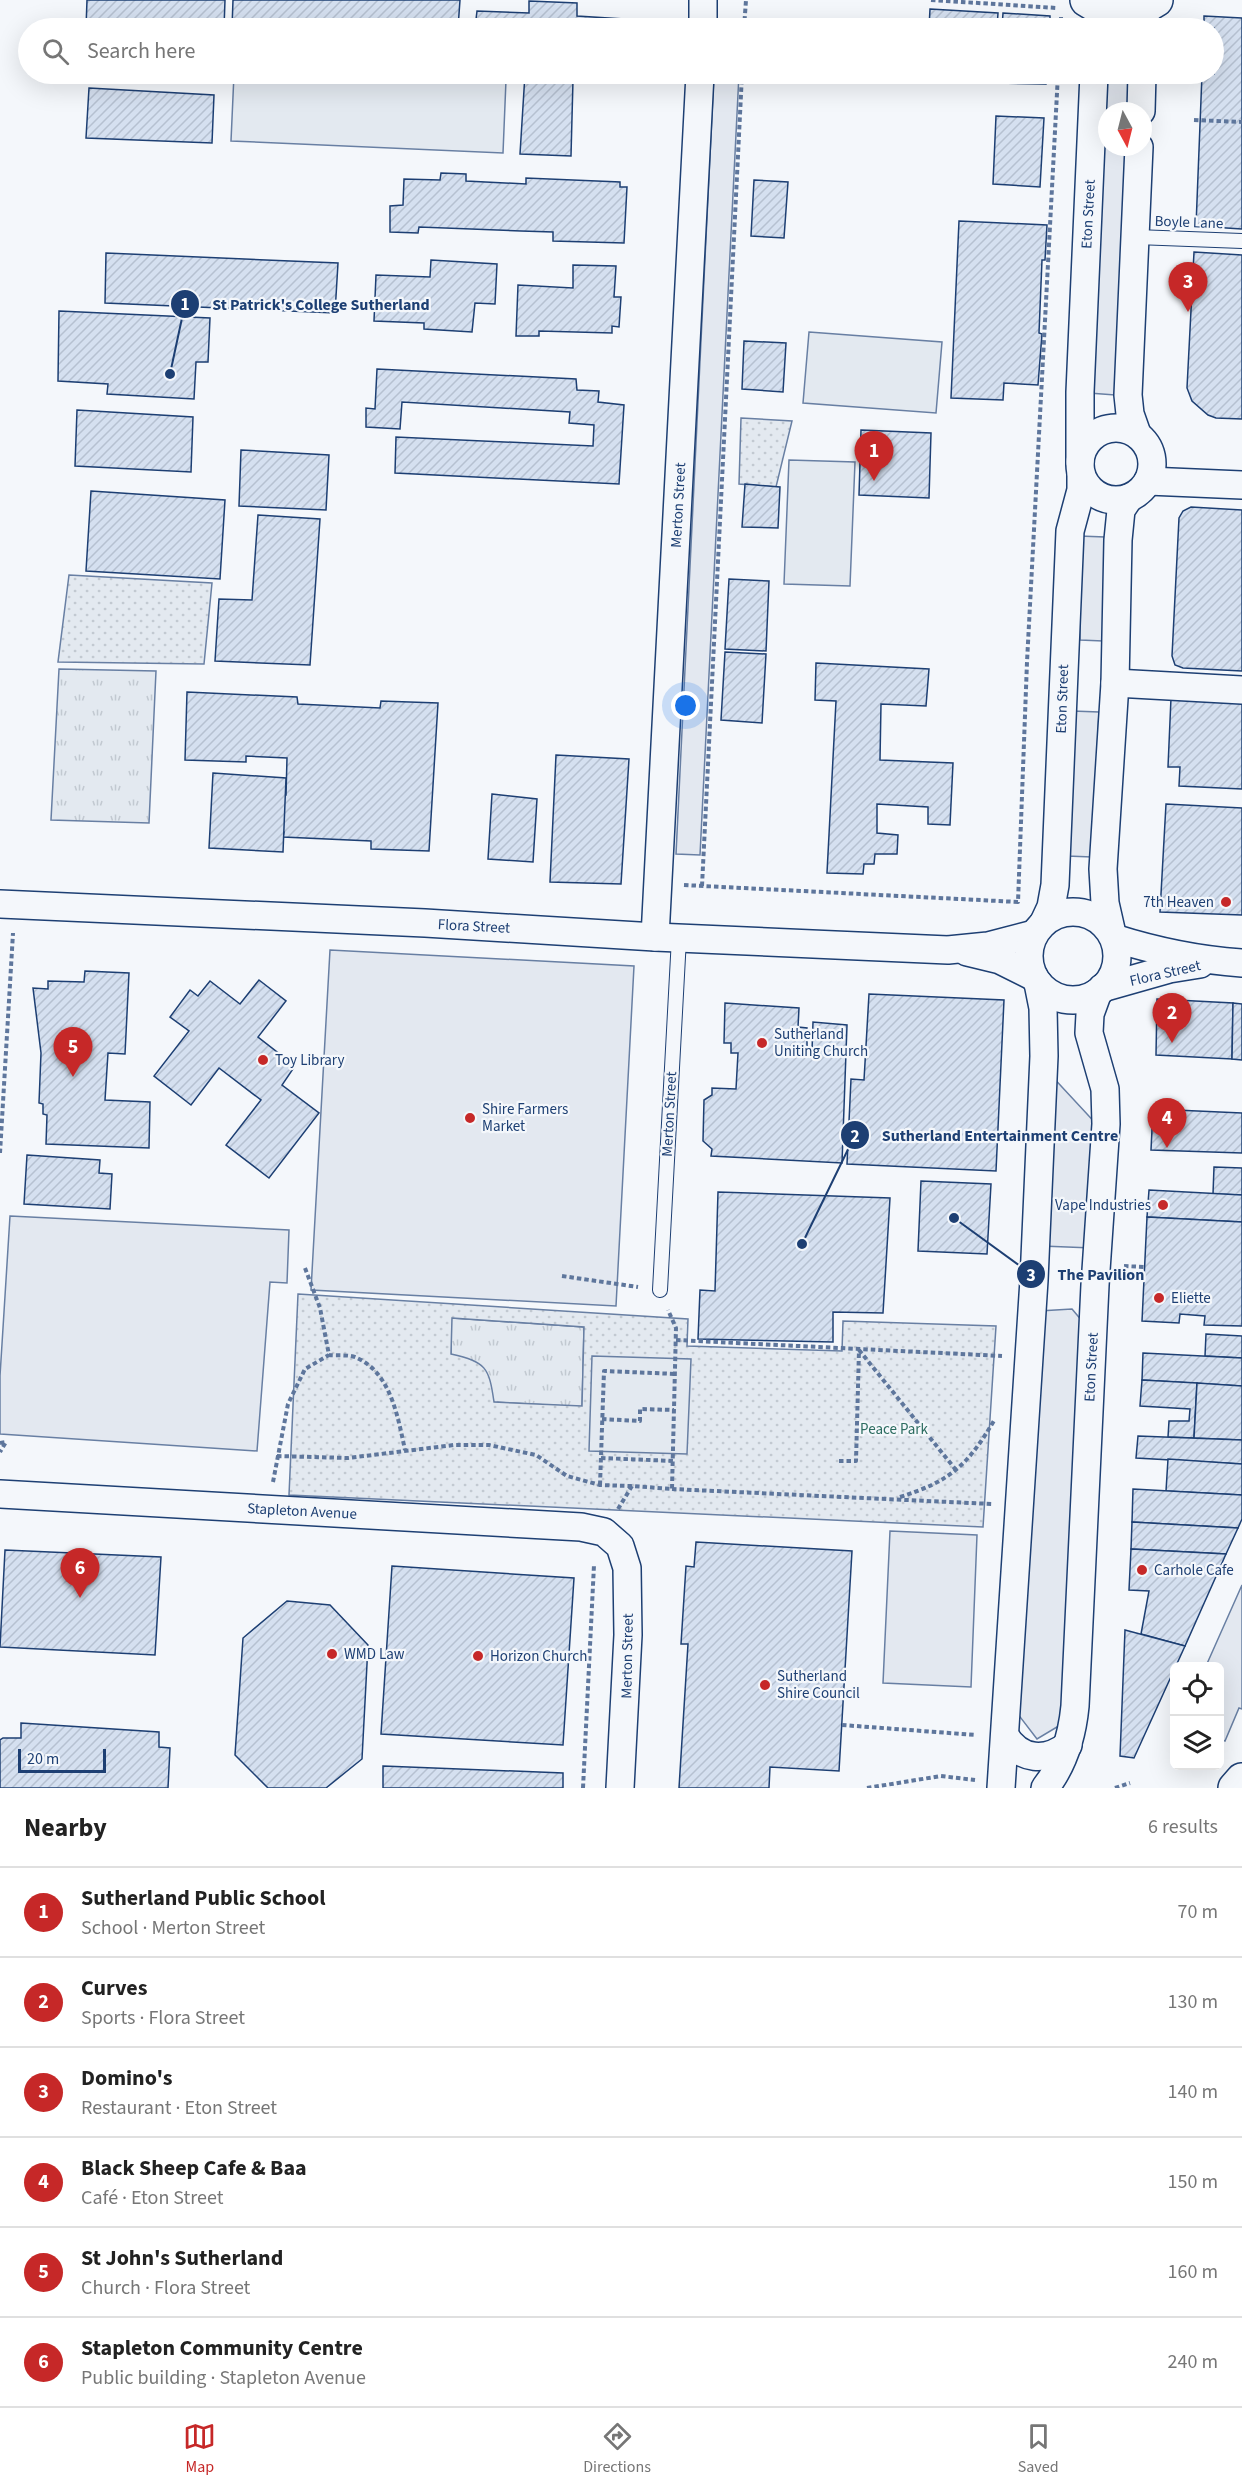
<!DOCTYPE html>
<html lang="en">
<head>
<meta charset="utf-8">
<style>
  :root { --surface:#fff; --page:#f6f6f6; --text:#222; --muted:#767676; --line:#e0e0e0; --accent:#c62828 }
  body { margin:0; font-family:"Source Sans 3",sans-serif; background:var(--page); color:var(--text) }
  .controls { position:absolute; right:18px; bottom:18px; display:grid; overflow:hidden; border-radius:9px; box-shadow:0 6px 24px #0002 }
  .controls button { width:54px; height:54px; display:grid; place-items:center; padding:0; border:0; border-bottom:2px solid var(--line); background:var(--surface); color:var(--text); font:30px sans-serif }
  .compass { position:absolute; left:1098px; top:102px; width:54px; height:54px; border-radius:50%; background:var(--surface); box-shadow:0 6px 24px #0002; rotate:173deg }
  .scale { position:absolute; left:18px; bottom:15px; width:88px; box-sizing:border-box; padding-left:6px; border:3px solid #1d3f73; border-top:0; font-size:16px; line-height:21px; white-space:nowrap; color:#1d3f73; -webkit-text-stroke:4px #f4f7fb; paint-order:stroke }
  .you { position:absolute; left:686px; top:706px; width:21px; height:21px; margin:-15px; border:4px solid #fff; border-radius:50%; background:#1a73e8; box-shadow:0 0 0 9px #1a73e833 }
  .badge { display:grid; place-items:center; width:39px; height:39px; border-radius:50%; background:var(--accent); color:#fff; font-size:20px; font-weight:700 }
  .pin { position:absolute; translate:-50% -50px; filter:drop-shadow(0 2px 3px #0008) }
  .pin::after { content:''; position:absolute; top:32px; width:21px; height:18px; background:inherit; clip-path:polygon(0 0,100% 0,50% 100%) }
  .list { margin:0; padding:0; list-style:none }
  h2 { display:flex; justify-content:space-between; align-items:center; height:78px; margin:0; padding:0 24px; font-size:26px }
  h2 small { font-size:20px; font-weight:400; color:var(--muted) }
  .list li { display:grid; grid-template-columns:39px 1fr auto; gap:18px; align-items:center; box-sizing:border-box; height:90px; padding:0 24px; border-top:2px solid var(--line) }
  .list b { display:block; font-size:22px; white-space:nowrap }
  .list p { margin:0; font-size:20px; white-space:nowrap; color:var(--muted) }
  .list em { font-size:20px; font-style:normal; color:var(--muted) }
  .icon { flex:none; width:33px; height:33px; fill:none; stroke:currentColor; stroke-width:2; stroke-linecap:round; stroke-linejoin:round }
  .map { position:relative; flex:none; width:1242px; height:1788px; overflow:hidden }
  .search { position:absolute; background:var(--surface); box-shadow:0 6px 24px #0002; left:18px; right:18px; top:18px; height:66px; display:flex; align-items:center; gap:15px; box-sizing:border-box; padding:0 21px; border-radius:33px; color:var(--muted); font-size:22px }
  .sheet { height:618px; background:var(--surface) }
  nav { display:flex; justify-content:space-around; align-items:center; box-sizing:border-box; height:84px; border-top:2px solid var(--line); background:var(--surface); font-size:16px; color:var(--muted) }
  nav a { display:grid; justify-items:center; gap:3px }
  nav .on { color:var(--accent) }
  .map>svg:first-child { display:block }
</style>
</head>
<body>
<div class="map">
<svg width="1242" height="1788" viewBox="0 0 1242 1788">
  <defs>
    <pattern id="grass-tufts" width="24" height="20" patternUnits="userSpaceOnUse" patternTransform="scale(1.5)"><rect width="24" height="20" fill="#e3e9f0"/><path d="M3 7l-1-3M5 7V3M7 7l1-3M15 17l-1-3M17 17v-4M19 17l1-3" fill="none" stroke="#c2c9d1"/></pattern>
    <pattern id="park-dots" width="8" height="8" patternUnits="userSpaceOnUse" patternTransform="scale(1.5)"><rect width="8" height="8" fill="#e3e9f0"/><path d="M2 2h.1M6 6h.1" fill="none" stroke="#c2c9d1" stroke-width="1.8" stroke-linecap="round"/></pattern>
    <pattern id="building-hatch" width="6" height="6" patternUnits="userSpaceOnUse" patternTransform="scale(1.5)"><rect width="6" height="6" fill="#d5e0f0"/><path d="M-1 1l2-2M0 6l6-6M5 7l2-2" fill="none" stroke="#b6c1d1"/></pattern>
  </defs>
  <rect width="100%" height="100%" fill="#f4f7fb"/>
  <g fill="url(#grass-tufts)" stroke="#687fa3" stroke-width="1.5">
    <polygon points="59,669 156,671 149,823 51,820"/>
    <polygon points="451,1318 584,1327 582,1407 494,1402 451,1354"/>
  </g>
  <g fill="url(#park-dots)" stroke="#687fa3" stroke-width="1.5" fill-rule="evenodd">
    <polygon points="741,418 792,421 776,487 739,484"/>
    <polygon points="69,575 212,583 204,664 58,662"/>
    <path d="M298,1294L688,1319L687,1346L842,1351L843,1321L996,1326L983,1527L289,1495ZM452,1318L584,1327L582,1406L494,1402C489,1367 486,1362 451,1354Z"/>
  </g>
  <g fill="#e3e9f0" stroke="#687fa3" stroke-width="1.5">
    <polygon points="234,74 382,74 506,80 503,153 231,141"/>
    <polygon points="809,332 942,342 936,413 803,403"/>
    <polygon points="789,460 855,462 850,586 784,584"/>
    <polygon points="592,1356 691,1359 687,1454 589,1451"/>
  </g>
  <g fill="#e3e8f0" stroke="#687fa3" stroke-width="1.5">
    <polygon points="714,74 739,74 700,855 676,854"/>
    <polygon points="1104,74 1132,74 1130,111 1107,111 1107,147 1128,147 1115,395 1089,393"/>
    <polygon points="1079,536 1105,537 1103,641 1080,640"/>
    <polygon points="1072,711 1099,712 1092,857 1067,856"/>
    <polygon points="330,950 634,966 616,1306 311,1290"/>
    <polygon points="1049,1073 1100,1128 1092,1248 1042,1246"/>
    <polygon points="10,1216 289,1230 287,1283 270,1282 257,1451 0,1434 0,1376"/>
    <polygon points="1072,1309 1088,1328 1067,1721 1037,1739 1014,1709 1039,1311"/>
    <polygon points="890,1531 977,1535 971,1687 883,1683"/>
    <polygon points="1242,1585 1242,1709 1239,1708 1225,1741 1220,1739 1220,1666 1206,1666"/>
  </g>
  <g fill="url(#building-hatch)" stroke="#1d3f73" stroke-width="1.5">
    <polygon points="87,0 225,0 224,28 86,28"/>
    <polygon points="233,0 460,0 458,28 232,28"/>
    <polygon points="529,1 577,3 577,16 640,20 639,28 475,28 477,11 529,13"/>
    <polygon points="930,9 998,13 997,28 929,28"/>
    <polygon points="1003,13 1050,16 1050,28 1002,28"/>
    <polygon points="1204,16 1242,18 1242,229 1196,226 1202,74 1214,74 1214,28 1204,28"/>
    <polygon points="85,74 222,74 222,82"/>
    <polygon points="525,74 588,74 588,81 573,80 571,156 520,154"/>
    <polygon points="999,74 1047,74 1046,84 998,83"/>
    <polygon points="89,88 214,95 212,143 86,138"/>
    <polygon points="996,116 1044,118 1040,187 993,184"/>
    <polygon points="441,173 466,174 466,181 526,184 526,178 620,182 620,187 627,187 624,243 553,241 553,232 521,231 419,227 418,233 390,232 390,206 403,205 404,179 440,180"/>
    <polygon points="754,180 788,182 784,238 751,236"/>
    <polygon points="959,221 1047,225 1045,260 1042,260 1039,333 1042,334 1038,385 1004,383 1003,400 951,398"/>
    <polygon points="1194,252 1242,255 1242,419 1216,418 1208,415 1192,401 1187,388"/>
    <polygon points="106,253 338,263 335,313 105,303"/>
    <polygon points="431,260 497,264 495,304 475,303 472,332 424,329 424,323 374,321 376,275 430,277"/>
    <polygon points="573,265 616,266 614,297 621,297 619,327 612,326 612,333 539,331 539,336 516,336 518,285 573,288"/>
    <polygon points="59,311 210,318 208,362 196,362 194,399 107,394 108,384 58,381"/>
    <polygon points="744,341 786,343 783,392 742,389"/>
    <polygon points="377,369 576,379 577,390 599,391 598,402 624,405 619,484 395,473 396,437 593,446 594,425 569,423 570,412 402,402 400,429 366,427 366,408 375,409"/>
    <polygon points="77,410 193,417 191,472 75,466"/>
    <polygon points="861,430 931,433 929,498 859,495"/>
    <polygon points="241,450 329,455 326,510 239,506"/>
    <polygon points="745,484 780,487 778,528 742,527"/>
    <polygon points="91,491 225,500 220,579 86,571"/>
    <polygon points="1191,507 1242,510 1242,671 1183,668 1175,665 1172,656 1179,518 1183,511"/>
    <polygon points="258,515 320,519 310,665 215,661 219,599 252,600"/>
    <polygon points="729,579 769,581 766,651 725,649"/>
    <polygon points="725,652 766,654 762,723 721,720"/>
    <polygon points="816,663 929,669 926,706 881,704 880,760 953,763 950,825 928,824 928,807 877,804 877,833 898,835 897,854 875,854 874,864 864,864 863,874 827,873 836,701 815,700"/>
    <polygon points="187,692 297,697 298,704 380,708 381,701 438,703 429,851 371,849 371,841 283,837 284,832 278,831 279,795 286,795 287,758 246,756 246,762 185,760"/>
    <polygon points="1171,698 1242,701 1242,789 1179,786 1180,767 1168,767"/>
    <polygon points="556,755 629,759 621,884 550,882"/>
    <polygon points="213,773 286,778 283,852 209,848"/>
    <polygon points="492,794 537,799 533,862 488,859"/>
    <polygon points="1166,804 1242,808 1242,915 1160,912"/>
    <polygon points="85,971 129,973 125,1054 108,1053 105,1100 150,1102 149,1148 46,1144 47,1115 43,1114 43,1104 39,1103 41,1053 33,988 48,989 48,981 84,982"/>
    <polygon points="259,980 286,1001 258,1037 295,1066 282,1085 319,1113 269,1178 226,1145 261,1100 219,1068 191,1105 154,1076 189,1031 170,1017 190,990 198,996 210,981 240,1004"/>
    <polygon points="869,994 1004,1000 996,1171 847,1164 851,1079 864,1080"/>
    <polygon points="1157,999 1233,1003 1232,1059 1156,1055"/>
    <polygon points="725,1003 799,1008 798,1027 807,1028 807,1051 812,1051 813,1022 847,1025 842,1163 711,1156 712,1149 703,1141 704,1100 712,1095 712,1088 736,1089 738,1053 731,1053 731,1043 724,1043"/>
    <polygon points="1233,1003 1242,1004 1242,1060 1232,1059"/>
    <polygon points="1153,1109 1242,1113 1242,1153 1151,1150"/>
    <polygon points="27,1155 100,1160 99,1173 112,1174 110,1209 24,1204"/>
    <polygon points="1214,1167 1242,1168 1242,1195 1213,1194"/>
    <polygon points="921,1181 991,1184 987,1254 918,1251"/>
    <polygon points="1149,1190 1242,1195 1242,1222 1147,1217"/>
    <polygon points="718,1192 890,1198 883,1313 833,1312 833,1342 698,1339 700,1290 715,1291"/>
    <polygon points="1147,1217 1242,1222 1242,1326 1204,1325 1205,1316 1180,1314 1179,1323 1142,1321"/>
    <polygon points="1206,1334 1242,1336 1242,1358 1205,1356"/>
    <polygon points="1143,1353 1242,1358 1242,1386 1142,1380"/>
    <polygon points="1142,1380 1197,1383 1194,1438 1168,1437 1169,1421 1189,1421 1190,1409 1140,1406"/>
    <polygon points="1197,1383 1242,1386 1242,1440 1194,1438"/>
    <polygon points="1138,1436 1242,1440 1242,1464 1136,1458"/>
    <polygon points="1168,1459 1242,1464 1242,1495 1166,1491"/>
    <polygon points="1133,1489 1242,1495 1242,1519 1238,1528 1132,1522"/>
    <polygon points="1132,1522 1238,1528 1226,1554 1131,1549"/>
    <polygon points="696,1542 852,1551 839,1771 770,1767 769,1788 679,1788 688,1644 681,1644 686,1566 694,1567"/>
    <polygon points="1131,1549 1226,1554 1185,1646 1141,1634 1149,1591 1129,1590"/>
    <polygon points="5,1550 161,1557 155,1655 0,1647"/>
    <polygon points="392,1566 574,1578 563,1745 381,1734"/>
    <polygon points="287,1601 330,1605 368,1645 362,1759 326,1788 268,1788 235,1755 243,1638"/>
    <polygon points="1125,1630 1185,1646 1134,1758 1120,1756"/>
    <polygon points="21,1723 159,1732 159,1747 170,1748 168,1788 0,1788 0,1740 3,1738 21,1738"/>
    <polygon points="383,1766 563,1773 563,1788 383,1788"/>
  </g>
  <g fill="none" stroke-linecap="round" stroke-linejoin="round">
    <defs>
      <g id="service">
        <polyline points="1136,237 1242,241"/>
        <polyline points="660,1290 679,938"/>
      </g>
      <g id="minor">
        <polyline points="703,28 703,0"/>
        <polyline points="1144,28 1146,7"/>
        <polyline points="1141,111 1142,74"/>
        <circle cx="1116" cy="464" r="36"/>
        <polyline points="1137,434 1130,414 1128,395 1139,147"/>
        <polyline points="1080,462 1080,392 1094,74"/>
        <polyline points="1148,481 1242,485"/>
        <polyline points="1115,683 1242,690"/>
        <polyline points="0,904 425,923 655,937 948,950 988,946 1034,934"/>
        <circle cx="1073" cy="956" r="44"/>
        <polyline points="1044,922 1051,907 1055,885 1070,531 1081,490 1081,475"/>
        <polyline points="1112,934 1105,903 1103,869 1115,683 1118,540 1121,510 1129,498"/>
        <polyline points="655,937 700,74"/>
        <path d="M1114,938C1155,951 1198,960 1242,963"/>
        <polyline points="967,952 1000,960 1034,977"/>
        <polyline points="1102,988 1169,969 1200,964"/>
        <polyline points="0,1494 581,1527 604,1532 620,1546 627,1568 628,1635 620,1788"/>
        <path d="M1005,1736C1021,1761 1046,1762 1068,1745"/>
        <polyline points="1001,1788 1034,1280 1044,1056 1043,1008 1038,983"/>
        <path d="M1045,1788C1064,1764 1072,1737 1075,1706L1095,1285L1106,1124L1105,1089L1089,1033L1090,1014L1098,992"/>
      </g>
      <g id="tertiary">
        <path d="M1087,0C1110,16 1133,16 1156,0"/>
        <polyline points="1235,1788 1242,1780"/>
      </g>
    </defs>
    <use href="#service" stroke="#1d3f73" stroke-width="16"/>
    <use href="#minor" stroke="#1d3f73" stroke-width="30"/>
    <use href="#tertiary" stroke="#1d3f73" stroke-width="36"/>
    <g stroke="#5e769c" stroke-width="4" stroke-dasharray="4.5 3" stroke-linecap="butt">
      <polyline points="931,0 1057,8"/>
      <polyline points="744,28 746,0"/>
      <polyline points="1061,28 1061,17"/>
      <polyline points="1194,120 1242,122"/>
      <polyline points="684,885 1018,902 1027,662 1058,74"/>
      <polyline points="702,886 742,74"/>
      <polyline points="0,1153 13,933"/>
      <polyline points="1124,1266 1144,1267"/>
      <path d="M305,1268L320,1308L329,1355C337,1356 350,1354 357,1358C391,1373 398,1418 405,1450"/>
      <polyline points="562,1276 638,1287"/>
      <polyline points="676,1340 1002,1356"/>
      <polyline points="859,1350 956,1470"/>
      <polyline points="602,1419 640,1421 640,1409 674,1410"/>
      <polyline points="0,1443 6,1442 0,1452"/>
      <polyline points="277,1456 348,1458 454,1445 489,1445 536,1455 567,1476 600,1485 631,1486"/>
      <polyline points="601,1458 673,1461"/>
      <polyline points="839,1461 856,1461 859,1350"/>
      <polyline points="273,1482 288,1404 305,1369 329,1355 329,1353"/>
      <polyline points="600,1485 604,1371 676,1374"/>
      <polyline points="672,1489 992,1504"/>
      <path d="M900,1497C951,1481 968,1465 995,1419"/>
      <polyline points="618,1509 632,1486 672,1489 676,1328 668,1310"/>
      <polyline points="842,1725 976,1735"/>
      <polyline points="583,1788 594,1565"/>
      <polyline points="867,1788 941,1776 975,1780"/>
      <polyline points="1115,1788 1130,1783"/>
    </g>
    <use href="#service" stroke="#f4f7fb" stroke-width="14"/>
    <use href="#minor" stroke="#f4f7fb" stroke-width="27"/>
    <use href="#tertiary" stroke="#f4f7fb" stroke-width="33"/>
  </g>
  <g fill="#c62828" stroke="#f4f7fb" stroke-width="2">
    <circle cx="1226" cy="902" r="6"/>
    <circle cx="762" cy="1043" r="6"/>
    <circle cx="263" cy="1060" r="6"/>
    <circle cx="470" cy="1118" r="6"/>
    <circle cx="1163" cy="1205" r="6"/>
    <circle cx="1159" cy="1298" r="6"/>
    <circle cx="1142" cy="1570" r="6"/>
    <circle cx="332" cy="1654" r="6"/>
    <circle cx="478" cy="1656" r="6"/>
    <circle cx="765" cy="1685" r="6"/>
  </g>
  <g text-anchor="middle" stroke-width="4.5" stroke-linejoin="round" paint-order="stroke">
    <g font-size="15" fill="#1d3f73" stroke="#f4f7fb">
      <text transform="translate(1088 214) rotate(-87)" y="5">Eton Street</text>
      <text transform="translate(1189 222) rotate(2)" y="5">Boyle Lane</text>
      <text transform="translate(678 505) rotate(-87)" y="5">Merton Street</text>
      <text transform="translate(1062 699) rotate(-88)" y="5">Eton Street</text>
      <text transform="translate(474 926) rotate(3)" y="5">Flora Street</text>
      <text transform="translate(1165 973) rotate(-13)" y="5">Flora Street</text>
      <text transform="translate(669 1114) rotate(-87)" y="5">Merton Street</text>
      <text transform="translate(1091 1367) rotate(-87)" y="5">Eton Street</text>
      <text transform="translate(302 1511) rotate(3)" y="5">Stapleton Avenue</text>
      <text transform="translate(627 1656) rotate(-89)" y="5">Merton Street</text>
    </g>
    <g font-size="15" fill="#1d3f73" stroke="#f4f7fb" text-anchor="start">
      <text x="1214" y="907" text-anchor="end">7th Heaven</text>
      <text x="774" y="1039">Sutherland<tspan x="774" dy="17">Uniting Church</tspan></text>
      <text x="275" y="1065">Toy Library</text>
      <text x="482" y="1114">Shire Farmers<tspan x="482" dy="17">Market</tspan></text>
      <text x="1151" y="1210" text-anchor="end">Vape Industries</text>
      <text x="1171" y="1303">Eliette</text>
      <text x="1154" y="1575">Carhole Cafe</text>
      <text x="344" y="1659">WMD Law</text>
      <text x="490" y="1661">Horizon Church</text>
      <text x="777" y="1681">Sutherland<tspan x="777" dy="17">Shire Council</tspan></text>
    </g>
    <g font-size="15" fill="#2c6c60" stroke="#f4f7fb">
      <text x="894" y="1434">Peace Park</text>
    </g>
  </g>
  <path fill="none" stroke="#1d3f73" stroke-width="2" d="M170 374L185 304M802 1244L855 1135M954 1218L1031 1274"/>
  <g fill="#1d3f73" stroke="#f4f7fb" stroke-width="2">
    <circle cx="170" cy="374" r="6"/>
    <circle cx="802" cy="1244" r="6"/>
    <circle cx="954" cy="1218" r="6"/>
    <circle cx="185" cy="304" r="15"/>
    <circle cx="855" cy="1135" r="15"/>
    <circle cx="1031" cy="1274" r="15"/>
  </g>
  <g font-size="18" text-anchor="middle" font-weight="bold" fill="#fff">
    <text x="185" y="310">1</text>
    <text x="855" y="1142">2</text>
    <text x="1031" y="1281">3</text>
  </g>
  <g font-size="16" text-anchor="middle" font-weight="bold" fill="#1d3f73" stroke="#f4f7fb" stroke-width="4.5" stroke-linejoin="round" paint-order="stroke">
    <text x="321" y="310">St Patrick's College Sutherland</text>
    <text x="1000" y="1141">Sutherland Entertainment Centre</text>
    <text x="1101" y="1280">The Pavilion</text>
  </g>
</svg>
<div class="controls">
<button><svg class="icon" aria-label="locate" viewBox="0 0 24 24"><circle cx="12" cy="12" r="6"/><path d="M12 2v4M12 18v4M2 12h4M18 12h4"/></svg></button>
<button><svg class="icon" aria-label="layers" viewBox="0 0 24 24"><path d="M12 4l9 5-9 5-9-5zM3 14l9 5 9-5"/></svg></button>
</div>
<svg class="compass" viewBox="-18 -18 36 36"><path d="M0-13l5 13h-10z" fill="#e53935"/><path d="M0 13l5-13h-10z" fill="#767676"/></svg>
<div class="scale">20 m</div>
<div class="you"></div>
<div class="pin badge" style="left:874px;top:481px">1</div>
<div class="pin badge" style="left:1172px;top:1043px">2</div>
<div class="pin badge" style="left:1188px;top:312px">3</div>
<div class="pin badge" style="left:1167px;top:1148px">4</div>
<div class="pin badge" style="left:73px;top:1077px">5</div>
<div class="pin badge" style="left:80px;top:1598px">6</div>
<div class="search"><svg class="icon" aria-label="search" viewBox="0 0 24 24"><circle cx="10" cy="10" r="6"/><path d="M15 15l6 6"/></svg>Search here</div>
</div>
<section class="sheet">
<h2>Nearby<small>6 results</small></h2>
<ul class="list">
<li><span class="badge">1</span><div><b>Sutherland Public School</b><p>School · Merton Street</p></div><em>70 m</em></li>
<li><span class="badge">2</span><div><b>Curves</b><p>Sports · Flora Street</p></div><em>130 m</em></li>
<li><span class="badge">3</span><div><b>Domino's</b><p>Restaurant · Eton Street</p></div><em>140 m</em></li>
<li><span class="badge">4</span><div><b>Black Sheep Cafe &amp; Baa</b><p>Café · Eton Street</p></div><em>150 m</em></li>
<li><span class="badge">5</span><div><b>St John's Sutherland</b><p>Church · Flora Street</p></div><em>160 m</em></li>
<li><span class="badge">6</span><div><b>Stapleton Community Centre</b><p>Public building · Stapleton Avenue</p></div><em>240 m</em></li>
</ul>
</section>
<nav>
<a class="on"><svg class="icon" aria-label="map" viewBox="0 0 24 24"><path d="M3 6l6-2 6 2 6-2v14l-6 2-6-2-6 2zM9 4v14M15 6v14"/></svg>Map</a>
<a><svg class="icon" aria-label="directions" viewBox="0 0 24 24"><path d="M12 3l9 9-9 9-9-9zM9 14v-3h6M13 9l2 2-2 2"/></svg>Directions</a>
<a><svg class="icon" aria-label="saved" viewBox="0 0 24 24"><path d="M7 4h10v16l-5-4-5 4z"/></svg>Saved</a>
</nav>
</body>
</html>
